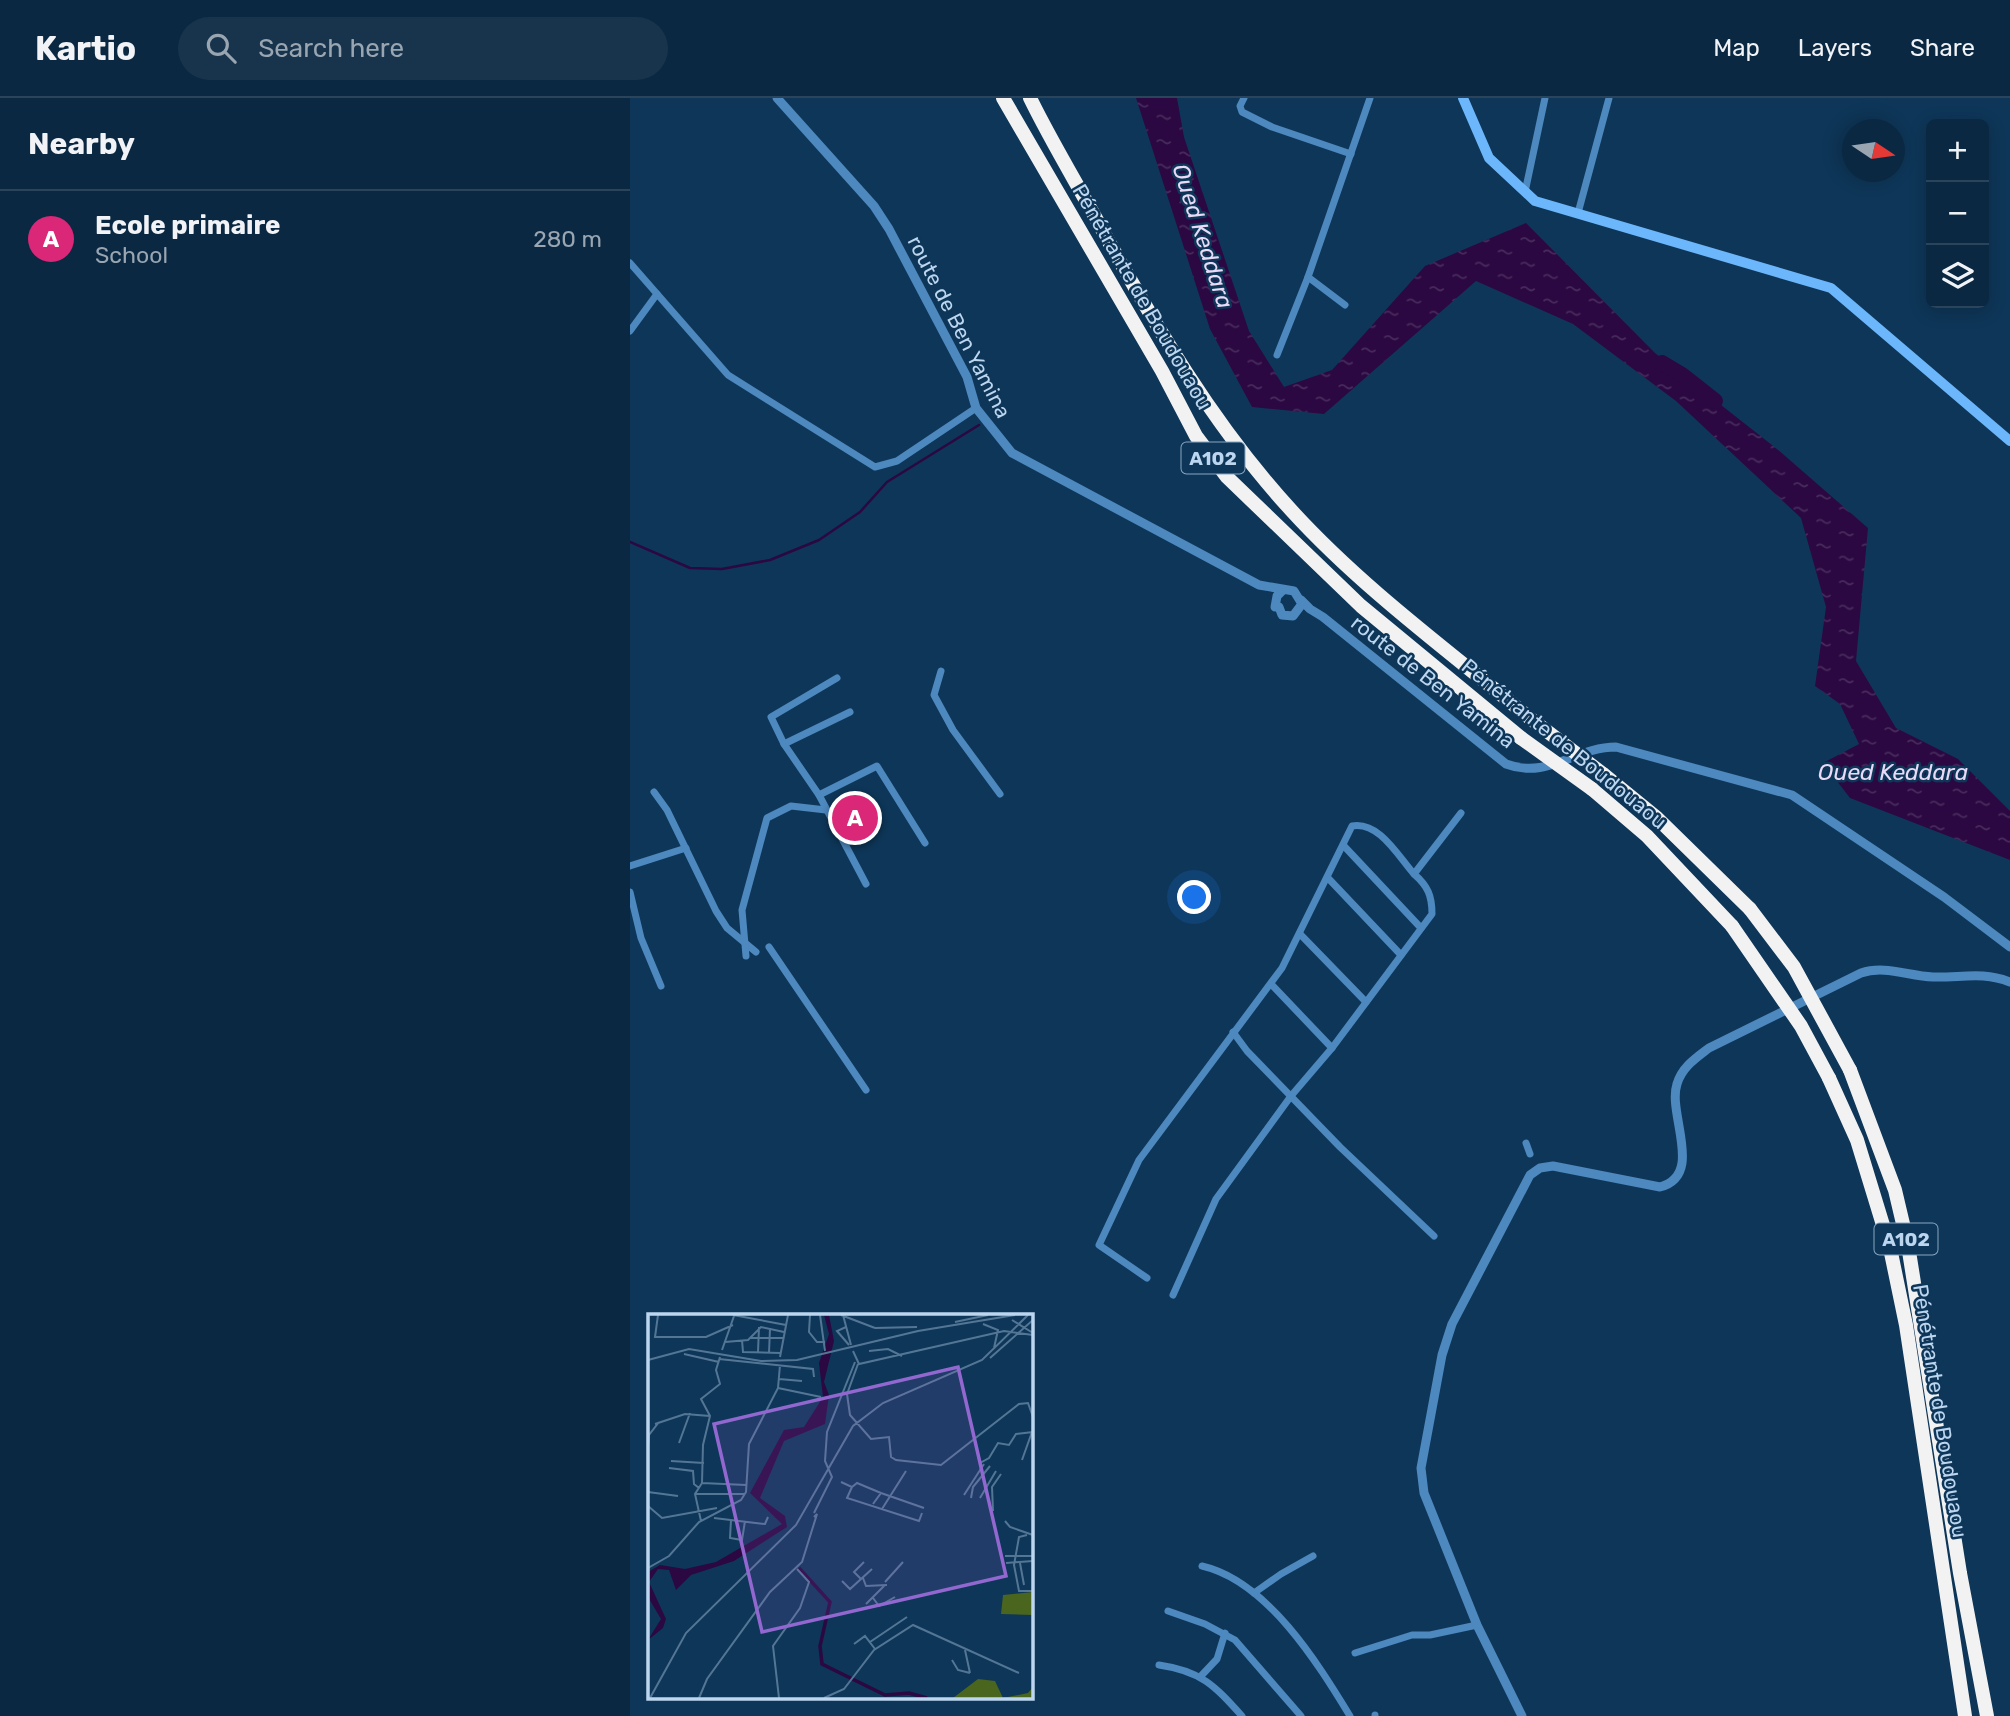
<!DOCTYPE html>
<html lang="en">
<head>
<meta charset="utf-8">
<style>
  :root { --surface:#0a2842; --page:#18344d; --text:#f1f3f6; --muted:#99a6b2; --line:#2a445b; --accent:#db2777 }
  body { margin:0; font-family:Rubik,sans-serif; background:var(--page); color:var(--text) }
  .controls { position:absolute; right:21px; top:21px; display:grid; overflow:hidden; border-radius:10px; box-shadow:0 4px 18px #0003 }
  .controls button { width:63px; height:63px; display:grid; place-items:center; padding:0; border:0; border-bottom:2px solid var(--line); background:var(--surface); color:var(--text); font:35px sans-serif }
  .compass { position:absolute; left:1212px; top:21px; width:63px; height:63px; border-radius:50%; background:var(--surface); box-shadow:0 4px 18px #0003; rotate:103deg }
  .you { position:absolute; left:565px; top:800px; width:24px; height:24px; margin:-18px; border:5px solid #fff; border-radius:50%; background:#1a73e8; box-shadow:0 0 0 10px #1a73e833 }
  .badge { display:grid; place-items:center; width:46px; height:46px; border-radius:50%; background:var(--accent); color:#fff; font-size:23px; font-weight:700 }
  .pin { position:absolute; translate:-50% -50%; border:4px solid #fff; box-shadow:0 2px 7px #0006 }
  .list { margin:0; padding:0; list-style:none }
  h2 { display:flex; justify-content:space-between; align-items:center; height:91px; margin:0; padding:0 28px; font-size:30px }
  h2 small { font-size:23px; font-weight:400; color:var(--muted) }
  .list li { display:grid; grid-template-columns:46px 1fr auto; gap:21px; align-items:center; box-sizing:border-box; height:98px; padding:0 28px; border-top:2px solid var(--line) }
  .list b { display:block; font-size:26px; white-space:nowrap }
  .list p { margin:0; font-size:23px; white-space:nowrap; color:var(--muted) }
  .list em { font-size:23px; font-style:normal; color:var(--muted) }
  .icon { flex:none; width:38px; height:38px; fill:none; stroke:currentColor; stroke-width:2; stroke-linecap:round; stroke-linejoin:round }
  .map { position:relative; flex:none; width:1380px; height:1618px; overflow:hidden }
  header { display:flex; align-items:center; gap:42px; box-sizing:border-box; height:98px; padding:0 35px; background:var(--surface); border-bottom:2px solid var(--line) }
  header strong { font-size:33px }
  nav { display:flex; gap:38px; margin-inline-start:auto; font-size:24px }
  .search { width:490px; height:63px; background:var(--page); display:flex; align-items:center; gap:18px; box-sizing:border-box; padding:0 24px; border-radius:38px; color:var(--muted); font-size:26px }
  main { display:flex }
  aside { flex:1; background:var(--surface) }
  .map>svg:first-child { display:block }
</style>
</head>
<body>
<header>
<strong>Kartio</strong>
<div class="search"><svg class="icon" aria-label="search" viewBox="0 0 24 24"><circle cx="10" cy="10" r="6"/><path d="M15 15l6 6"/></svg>Search here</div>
<nav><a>Map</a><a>Layers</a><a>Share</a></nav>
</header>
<main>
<aside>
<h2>Nearby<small></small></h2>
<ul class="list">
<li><span class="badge">A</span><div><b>Ecole primaire</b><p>School</p></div><em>280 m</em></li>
</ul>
</aside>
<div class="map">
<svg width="1380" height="1618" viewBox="0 0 1380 1618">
  <defs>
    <pattern id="water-ripples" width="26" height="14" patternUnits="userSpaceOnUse" patternTransform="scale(1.75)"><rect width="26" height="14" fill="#2b0841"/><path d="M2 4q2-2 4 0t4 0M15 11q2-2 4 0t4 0" fill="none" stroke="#482b5d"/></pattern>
  </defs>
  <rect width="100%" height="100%" fill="#0e3658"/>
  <polygon fill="url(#water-ripples)" points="506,0 547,0 554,39 619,233 654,289 702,272 795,168 896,125 1025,255 1147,351 1238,430 1226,563 1266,630 1328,661 1380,713 1380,762 1220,700 1193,665 1229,646 1210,606 1185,588 1196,509 1171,420 1046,303 943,226 846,183 694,316 622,309 580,231"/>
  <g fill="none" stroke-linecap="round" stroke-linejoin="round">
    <polyline stroke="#2b0841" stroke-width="2.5" points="0,444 60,470 92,471 140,462 189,442 230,414 257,384 349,327"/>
    <polyline stroke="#2b0841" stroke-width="16" points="1032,265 1052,277 1085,303"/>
    <g stroke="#4d88be" stroke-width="7">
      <polyline points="614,0 610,8 612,14 642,29 721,56"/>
      <polyline points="895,94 915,0"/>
      <polyline points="948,115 979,0"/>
      <polyline points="0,165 98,277 245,369 267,363 346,310"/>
      <polyline points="715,207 678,179 740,0"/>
      <polyline points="0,233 27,196"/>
      <polyline points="647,257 678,179"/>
      <polyline points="311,573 304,597 323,632 370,696"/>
      <polyline points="207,580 141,619 154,646 189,697 236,786"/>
      <polyline points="154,646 220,614"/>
      <polyline points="24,694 37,712 86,813 97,830 126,854"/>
      <polyline points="189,697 247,668 295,745"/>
      <polyline points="714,748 791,830"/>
      <polyline points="0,768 56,750"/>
      <polyline points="698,780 771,857"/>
      <polyline points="0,794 11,840 31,888"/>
      <polyline points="670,836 736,904"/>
      <polyline points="139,849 236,992"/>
      <polyline points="116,858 112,812 137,720 161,708 196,712"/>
      <path d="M641,886L702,950L802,816C802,798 798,788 784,776"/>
      <polyline points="603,934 617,953 710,1049 804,1138"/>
      <polyline points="896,1045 900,1056"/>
      <path d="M517,1180L469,1147L509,1062L652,870L722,728C749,723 768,758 784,776L831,715"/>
      <polyline points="543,1197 586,1101 661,998 702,950"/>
      <path d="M572,1468C637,1483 687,1564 720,1618"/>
      <polyline points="624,1495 651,1476 683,1458"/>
      <polyline points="538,1513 575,1526 605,1542 671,1618"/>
      <polyline points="725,1555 782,1537 800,1537 847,1527"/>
      <path d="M529,1567C571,1573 584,1587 612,1618"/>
      <polyline points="571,1578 587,1561 595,1535"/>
      <polyline points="745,1617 745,1618"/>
    </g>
    <g stroke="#4d88be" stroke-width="9">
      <polyline points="147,0 244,108 259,131 337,279 346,310 382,355 629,487 664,493 672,506 663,518 652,517 649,509 645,509 647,498 652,493"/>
      <path d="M671,502L680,511L693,519L876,666C918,682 945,649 986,649L1162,697L1314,799L1380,849"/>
      <path d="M892,1618L847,1527L794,1395L791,1370L812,1257L822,1226L900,1077L910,1070L923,1068L1030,1089C1075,1077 1037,1016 1047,986C1052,969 1066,960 1079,950L1231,875C1255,867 1278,878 1303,879C1330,880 1353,873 1380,884"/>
    </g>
    <polyline stroke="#6cb6fb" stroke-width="10" points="833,0 859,60 905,103 1201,190 1380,343"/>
    <g stroke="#f2f2f2" stroke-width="14">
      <polyline points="373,0 532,273 566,338 597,379 731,508 891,640"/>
      <path d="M400,0C421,43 446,84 469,126C525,227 583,327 661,412C732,490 820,554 901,621"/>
      <polyline points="973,676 1027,720 1120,811"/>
      <polyline points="962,691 1017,738 1102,828"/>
      <polyline points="1220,972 1265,1092 1278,1147 1330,1475 1357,1618"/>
      <polyline points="1199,980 1227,1042 1260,1150 1276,1227 1335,1618"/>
    </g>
    <g stroke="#f2f2f2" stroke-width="14">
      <polyline points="901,621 973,676"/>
      <polyline points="891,640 962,691"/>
      <polyline points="1120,811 1164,869 1220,972"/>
      <polyline points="1102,828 1171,928 1199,980"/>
    </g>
  </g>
  <g text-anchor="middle" stroke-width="5" stroke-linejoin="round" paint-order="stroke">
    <g fill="#0e3658" stroke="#88a6c2" stroke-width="2">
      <rect x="551.5" y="344.5" width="63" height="31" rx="5"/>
      <rect x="1244.5" y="1125.5" width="63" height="31" rx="5"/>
    </g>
    <g font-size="19" font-weight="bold" fill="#bcd6f0">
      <text x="583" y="367">A102</text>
      <text x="1276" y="1148">A102</text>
    </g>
    <g font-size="21" fill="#bcd6f0" stroke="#0e3658">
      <text transform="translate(512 199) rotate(60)" y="7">Pénétrante de Boudouaou</text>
      <text transform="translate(329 229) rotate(63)" y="7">route de Ben Yamina</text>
      <text transform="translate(803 584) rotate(38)" y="7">route de Ben Yamina</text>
      <text transform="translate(934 646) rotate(39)" y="7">Pénétrante de Boudouaou</text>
      <text transform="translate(1310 1313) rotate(81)" y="7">Pénétrante de Boudouaou</text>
    </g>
    <g font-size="23" font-style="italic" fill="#e9dbf7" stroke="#0e3658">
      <text transform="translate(573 138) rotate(72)" y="8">Oued Keddara</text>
      <text x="1263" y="682">Oued Keddara</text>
    </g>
  </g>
  <g transform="translate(18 1216)">
    <rect width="385" height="385" fill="#0e3658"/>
    <path d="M385,278V301L353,300L355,281ZM330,365L347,367L355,384L380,379L385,373V384H305Z" fill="#4a651e"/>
    <path d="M176,1H181L186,27L176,68L181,81L177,110L136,127L112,184L137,202L139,213L86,247L43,261L28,276L21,256L10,255L1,268L18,305L15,314L0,326L13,305L0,283V258L12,251L37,255L68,248L134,210L102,179L136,116L156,113L175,83L171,49L181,20Z" fill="#2b0841"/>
    <path fill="none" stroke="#2b0841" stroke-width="3.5" d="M151,254L182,288L172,332L174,350L237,381L261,379L279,384"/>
    <path fill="none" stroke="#547695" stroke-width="2" d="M10,1L7,23H58L85,11M85,1L138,11M162,1L161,18L169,28H177M172,1L177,37M193,1L227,14M195,1L203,31M364,6L385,19M307,8L340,1M335,10L350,16L346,34M198,13L189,17L201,31M227,14L269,13M102,24H135M94,26L95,38L133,39M77,28L100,26L113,13L136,18M74,36L86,2M205,37L211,50L356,17L385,21M221,37L240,35L254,42M110,38L111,13M121,39L122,14M36,40L71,48M132,43L140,1M342,44L385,6M71,45L165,55L166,63M0,46L41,35L113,47L149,46L270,17L367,1M210,50L199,80L202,101L223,125L241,123L243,143L248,146L293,151L371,90L380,89L385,103M131,65L154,67M130,74L173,83M7,110L37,100L62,102M31,129L42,99M0,133L1,121L11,108M374,146L384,118M23,147L56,149M332,149L341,144L350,129L361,131L368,120L385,118M21,154L45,157L46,170L51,174M193,168L204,173L199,184L271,207L274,199M54,169L98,171M204,173L209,169L233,179L225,190M0,178L30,182M233,179L276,194M47,180H97M316,181L336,150M323,184L325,173L342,152M332,184L348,157M0,192L14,204L69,194M234,195L258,157M345,197L344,173L353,160M166,199L184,163L177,147L179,118L207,48M66,204L117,210L120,203M83,206L82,224L94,226L97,207M53,207L47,180L54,169L55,131L62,102L53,85L72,70L68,56L72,43M357,207L362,213L385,221M379,221L371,223L366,251L371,277H385M357,242H385M358,249L385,247M372,249L376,271M0,254L21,242L51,208L93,186L98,178L101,130L130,74L132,51M215,264L218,272L239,271M213,265L206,258L216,248M194,267L202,275L224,255M237,268L255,248M225,284L231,292L247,283M218,290L237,271M222,328L259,303M206,330L217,322L227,335M317,336L322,359M304,346L310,356L322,359M2,384L38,319L148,211L205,112L235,89L334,46L380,1M51,384L59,365L122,278L154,248L169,200L166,203M131,384L125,332L152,294L161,268L149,255M176,384L196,375L226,336L265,311L371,359"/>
    <path fill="#9268d0" fill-opacity="0.15" stroke="#9268d0" stroke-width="3.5" d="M310,53L358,262L114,318L66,110Z"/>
    <rect width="385" height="385" fill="none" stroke="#bcd6f0" stroke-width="3.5"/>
  </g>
</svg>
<div class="controls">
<button>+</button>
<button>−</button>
<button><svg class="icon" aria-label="layers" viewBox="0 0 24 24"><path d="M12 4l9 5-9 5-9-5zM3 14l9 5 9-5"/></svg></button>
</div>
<svg class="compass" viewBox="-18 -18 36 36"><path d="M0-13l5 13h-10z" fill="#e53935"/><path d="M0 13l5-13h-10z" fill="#99a6b2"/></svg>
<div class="you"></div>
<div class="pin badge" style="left:225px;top:720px">A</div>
</div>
</main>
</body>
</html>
